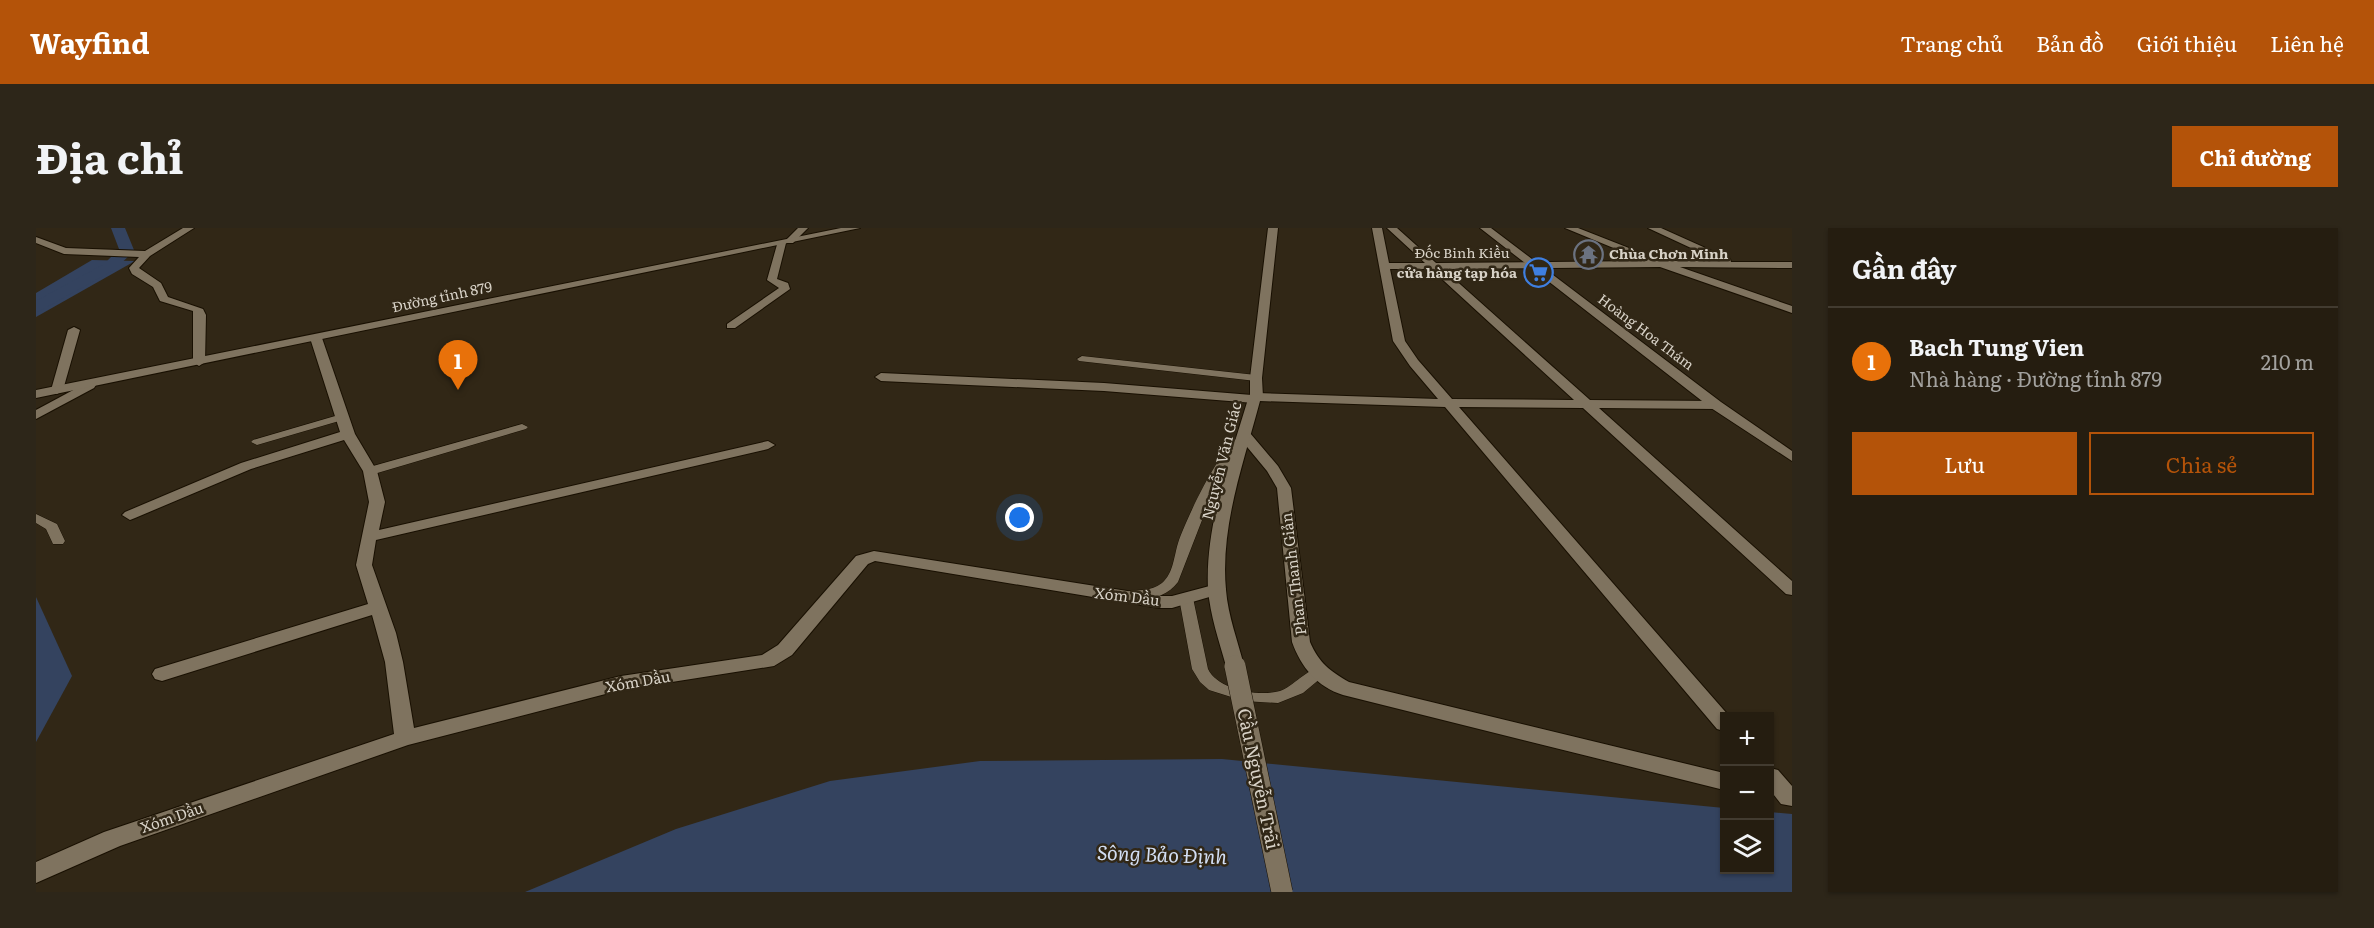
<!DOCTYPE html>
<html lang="vi">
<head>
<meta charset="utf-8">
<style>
  :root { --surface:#251d10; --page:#2d2619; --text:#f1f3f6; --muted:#a3a29f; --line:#423b30; --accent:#b45309 }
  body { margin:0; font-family:Literata,serif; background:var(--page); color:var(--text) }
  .controls { position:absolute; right:18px; bottom:18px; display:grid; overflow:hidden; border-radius:0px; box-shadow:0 2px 4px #0004 }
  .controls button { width:54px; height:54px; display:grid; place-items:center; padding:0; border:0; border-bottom:2px solid var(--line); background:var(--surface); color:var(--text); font:30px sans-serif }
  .you { position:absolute; left:984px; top:290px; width:21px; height:21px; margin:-15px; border:4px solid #fff; border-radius:50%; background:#1a73e8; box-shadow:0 0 0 9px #1a73e833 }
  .badge { display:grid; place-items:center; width:39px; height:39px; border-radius:50%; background:var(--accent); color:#fff; font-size:20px; font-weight:700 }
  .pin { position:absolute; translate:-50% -50px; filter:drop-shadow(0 2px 3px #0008) }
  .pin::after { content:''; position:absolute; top:32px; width:21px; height:18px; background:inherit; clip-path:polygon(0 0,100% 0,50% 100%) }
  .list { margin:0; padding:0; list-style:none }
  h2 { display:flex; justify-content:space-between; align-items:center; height:78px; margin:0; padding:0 24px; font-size:26px }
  h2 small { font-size:20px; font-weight:400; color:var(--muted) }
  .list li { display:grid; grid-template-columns:39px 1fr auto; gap:18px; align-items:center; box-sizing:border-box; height:108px; padding:0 24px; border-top:2px solid var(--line) }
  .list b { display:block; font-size:22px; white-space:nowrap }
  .list p { margin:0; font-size:20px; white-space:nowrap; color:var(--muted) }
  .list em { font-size:20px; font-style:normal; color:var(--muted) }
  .actions { display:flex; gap:12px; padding:18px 24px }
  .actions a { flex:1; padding:14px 0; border:2px solid var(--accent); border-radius:0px; text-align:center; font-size:21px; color:var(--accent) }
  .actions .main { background:var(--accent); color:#fff }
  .icon { flex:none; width:33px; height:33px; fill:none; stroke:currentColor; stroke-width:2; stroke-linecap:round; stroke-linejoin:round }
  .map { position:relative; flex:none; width:1756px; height:664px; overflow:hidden; border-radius:0px }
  header { display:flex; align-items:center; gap:36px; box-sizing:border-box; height:84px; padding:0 30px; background:var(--accent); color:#fff }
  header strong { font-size:28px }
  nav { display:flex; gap:33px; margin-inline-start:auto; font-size:21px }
  .intro { display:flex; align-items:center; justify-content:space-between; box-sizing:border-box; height:144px; padding:0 36px }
  h1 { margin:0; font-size:42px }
  .button { padding:15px 27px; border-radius:0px; background:var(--accent); color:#fff; font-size:21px; font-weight:700 }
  main { display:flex; gap:36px; padding:0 36px }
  aside { flex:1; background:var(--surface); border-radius:0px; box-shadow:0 2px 4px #0004 }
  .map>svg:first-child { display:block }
</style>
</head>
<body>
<header>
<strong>Wayfind</strong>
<nav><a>Trang chủ</a><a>Bản đồ</a><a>Giới thiệu</a><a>Liên hệ</a></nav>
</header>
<div class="intro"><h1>Địa chỉ</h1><a class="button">Chỉ đường</a></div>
<main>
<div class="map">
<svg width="1756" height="664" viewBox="0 0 1756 664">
  <rect width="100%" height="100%" fill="#312716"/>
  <g fill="#34435f">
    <polygon points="56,32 99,33 0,89 0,65"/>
    <polygon points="0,369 36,448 0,514"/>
    <polygon points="1186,531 1688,580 1688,642 1734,642 1734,584 1756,586 1756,664 489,664 640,601 794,553 944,533"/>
  </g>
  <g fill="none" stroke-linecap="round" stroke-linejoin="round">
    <polygon fill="#34435f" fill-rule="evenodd" points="75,0 89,0 98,22 96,25 78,42 0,85 0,73 68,36 83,21"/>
    <defs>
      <g id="service">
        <polygon points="1046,128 1220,147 1225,150 1220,153 1043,133 1041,131"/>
        <polygon points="306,186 310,187 310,191 221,217 215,214 217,212"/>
        <polygon points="486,196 492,199 490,201 338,246 334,247 328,243 330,240"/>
        <path d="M1208,206L1214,209L1195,233L1175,269L1142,354C1131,369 1108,375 1090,370L1088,367L1090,364C1102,361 1115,364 1126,355C1138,345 1138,326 1143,312C1151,290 1186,213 1208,206Z"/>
        <polygon points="0,286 21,296 29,313 27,316 17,316 10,301 0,295"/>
        <path d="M1150,365L1157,370L1172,441C1182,462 1223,469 1244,463C1259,458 1273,437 1288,441L1291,445L1267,465L1242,475L1208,473L1173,462L1164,454L1156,441L1143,370Z"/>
      </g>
      <g id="minor">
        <polygon points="147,0 158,0 114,28 103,40 125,55 132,69 167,81 170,87 169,134 163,138 157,134 157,83 124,73 117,59 96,46 93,40 103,29 28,26 0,15 0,9 30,20 109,23"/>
        <polygon points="762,0 772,0 757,15 751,15 751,11"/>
        <path d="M1336,0H1346L1353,35H1389L1351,0H1361L1400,35L1609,33L1529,0H1542L1626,33H1683L1612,0H1625L1694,31L1695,34H1756V40L1644,39L1756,78V85L1624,39L1407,41L1554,172L1680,173L1687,177L1680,181L1563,180L1756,353V367L1750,366L1547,180L1423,179L1693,488H1688V503L1681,501L1409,179L1223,173L1218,175L1068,163L845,153L839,149L845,145L1068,155L1216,167L1221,165L1402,171L1374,138L1357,113ZM1354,41H1395L1538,172L1416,171L1382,132L1369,113Z"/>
        <polygon points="742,13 750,15 741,51 752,55 754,61 699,100 691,100 691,96 743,60 731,52"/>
        <polygon points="38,99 44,102 27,162 21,166 16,165 15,162 32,102"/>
        <polygon points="280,107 286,110 319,206 341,243 349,274 343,302 732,213 739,217 732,221 340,312 336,337 360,405 367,434 378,500 585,448 726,427 742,417 820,328 838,323 1123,368 1136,368 1181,356 1187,357 1190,361 1187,365 1136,380 1123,380 839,333 832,336 756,427 738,438 585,462 372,517 84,618 0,655 0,634 68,604 358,506 349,434 336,387 126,453 119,451 116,446 119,441 332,376 320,337 333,274 327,243 308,212 215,241 99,290 94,292 86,287 89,284 205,235 304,204 274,110"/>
        <polygon points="54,153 60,157 58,160 0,191 0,182"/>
        <path d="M1209,204L1214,205L1242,238L1255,260L1274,414C1283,435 1294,443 1313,454L1688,545V562L1307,467C1281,459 1265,439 1256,414L1241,260L1231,243L1202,208Z"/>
        <polygon points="1734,540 1742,542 1756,558 1756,578 1745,576 1734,562"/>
      </g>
      <polygon id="tertiary" points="1444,0 1455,0 1685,174 1756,223 1756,233 1675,180"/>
      <g id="secondary">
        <polygon points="805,0 824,0 0,170 0,162"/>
        <path d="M1232,0H1242L1226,150L1227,169L1224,173C1208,234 1184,298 1190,362C1192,388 1202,413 1208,438L1206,443L1199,445L1192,443L1190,438C1183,413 1174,387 1172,361C1169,296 1194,232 1212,171L1214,168V150Z"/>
      </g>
    </defs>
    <use href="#service" stroke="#191002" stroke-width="1"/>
    <use href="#minor" stroke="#191002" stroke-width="2"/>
    <use href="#tertiary" stroke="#191002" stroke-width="2"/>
    <use href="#secondary" stroke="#191002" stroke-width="2"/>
    <use href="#service" fill="#7f735f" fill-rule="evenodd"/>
    <use href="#minor" fill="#7f735f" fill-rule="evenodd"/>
    <use href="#tertiary" fill="#7f735f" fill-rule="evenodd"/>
    <use href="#secondary" fill="#7f735f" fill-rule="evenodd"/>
    <defs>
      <polyline id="secondary-bridge" points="1199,438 1246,664"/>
    </defs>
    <use href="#secondary-bridge" stroke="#191002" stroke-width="22" stroke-linecap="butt"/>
    <use href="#secondary-bridge" stroke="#7f735f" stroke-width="21"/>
  </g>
  <defs>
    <symbol id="temple-ring" viewBox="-11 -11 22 22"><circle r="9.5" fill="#312716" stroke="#6b7280" stroke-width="1.5"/><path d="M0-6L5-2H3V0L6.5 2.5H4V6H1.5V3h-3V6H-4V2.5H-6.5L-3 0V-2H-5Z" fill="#6b7280"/></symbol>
    <symbol id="supermarket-ring" viewBox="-11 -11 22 22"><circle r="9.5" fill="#312716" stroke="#3f7fe0" stroke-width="1.5"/><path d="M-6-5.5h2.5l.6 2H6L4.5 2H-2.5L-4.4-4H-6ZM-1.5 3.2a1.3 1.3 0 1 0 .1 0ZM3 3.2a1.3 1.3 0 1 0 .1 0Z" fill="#3f7fe0"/></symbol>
  </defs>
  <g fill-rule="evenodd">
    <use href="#temple-ring" x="1536" y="10" width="33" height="33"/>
    <use href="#supermarket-ring" x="1486" y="28" width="33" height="33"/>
  </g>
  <g text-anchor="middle" stroke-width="5" stroke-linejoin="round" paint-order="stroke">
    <g font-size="14" fill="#d8d2c7" stroke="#312716">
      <text x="1426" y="30">Đốc Binh Kiều</text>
      <text transform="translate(406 69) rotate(-12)" y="5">Đường tỉnh 879</text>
      <text transform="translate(1610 104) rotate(37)" y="5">Hoàng Hoa Thám</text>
    </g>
    <g font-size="14" font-weight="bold" fill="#d8d2c7" stroke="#312716" text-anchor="start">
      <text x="1573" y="31">Chùa Chơn Minh</text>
      <text x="1481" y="50" text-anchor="end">cửa hàng tạp hóa</text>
    </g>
    <g font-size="15" fill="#d8d2c7" stroke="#312716">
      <text transform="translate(1186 233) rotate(-76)" y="5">Nguyễn Văn Giác</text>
      <text transform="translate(1258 346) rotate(-97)" y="5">Phan Thanh Giản</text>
      <text transform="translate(1091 369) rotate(7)" y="5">Xóm Dầu</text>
      <text transform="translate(602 454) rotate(-10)" y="5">Xóm Dầu</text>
      <text transform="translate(136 590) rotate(-19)" y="5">Xóm Dầu</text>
    </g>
    <g font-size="18" fill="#d8d2c7" stroke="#312716">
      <text transform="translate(1222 551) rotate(78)" y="6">Cầu Nguyễn Trãi</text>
    </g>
    <g font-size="20" font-style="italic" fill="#d2def4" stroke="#312716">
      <text transform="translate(1126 627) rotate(2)" y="7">Sông Bảo Định</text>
    </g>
  </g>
</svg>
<div class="controls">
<button>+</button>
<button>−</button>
<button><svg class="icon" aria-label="layers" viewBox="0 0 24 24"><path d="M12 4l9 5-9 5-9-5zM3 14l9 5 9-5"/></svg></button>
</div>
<div class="you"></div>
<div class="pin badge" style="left:422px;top:162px;background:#e8710a">1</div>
</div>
<aside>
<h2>Gần đây<small></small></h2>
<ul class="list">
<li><span class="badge" style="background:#e8710a">1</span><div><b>Bach Tung Vien</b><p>Nhà hàng · Đường tỉnh 879</p></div><em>210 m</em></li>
</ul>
<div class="actions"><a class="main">Lưu</a><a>Chia sẻ</a></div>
</aside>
</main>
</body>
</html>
